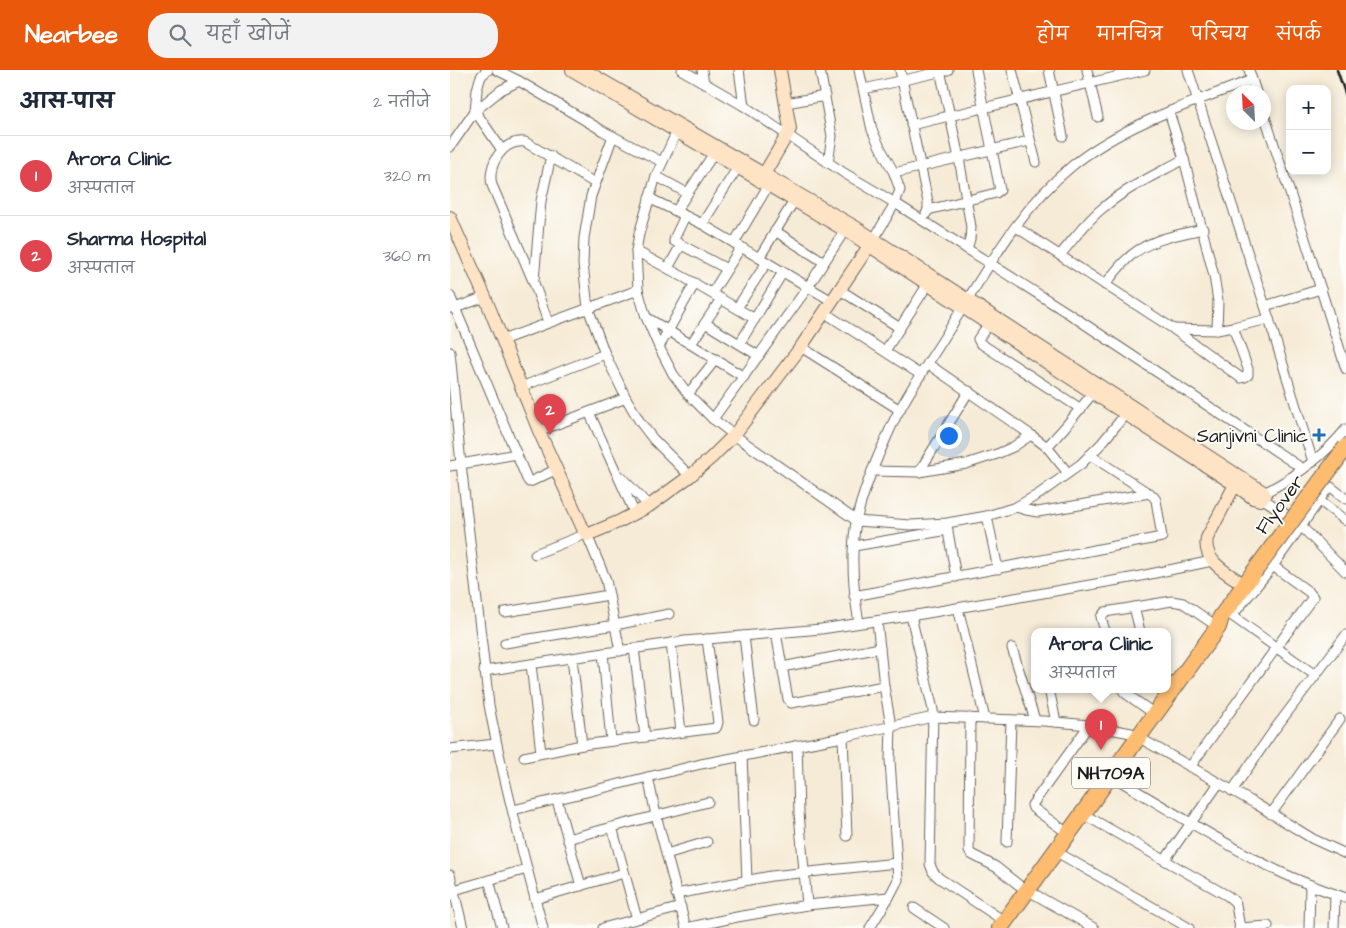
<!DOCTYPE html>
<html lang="hi">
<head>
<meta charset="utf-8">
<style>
  :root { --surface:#fff; --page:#f2f2f3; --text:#1f2937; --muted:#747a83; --line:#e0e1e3; --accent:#ea580c }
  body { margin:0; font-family:"Architects Daughter","Playpen Sans Deva",sans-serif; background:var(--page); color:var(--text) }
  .controls { position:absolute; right:15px; top:15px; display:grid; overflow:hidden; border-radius:10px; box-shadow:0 2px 12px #0003 }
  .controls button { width:45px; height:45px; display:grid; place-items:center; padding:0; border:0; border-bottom:1px solid var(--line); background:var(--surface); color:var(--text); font:25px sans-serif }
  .compass { position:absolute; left:776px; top:15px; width:45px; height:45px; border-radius:50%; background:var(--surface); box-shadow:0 2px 12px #0003; rotate:336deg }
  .you { position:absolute; left:498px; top:365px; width:18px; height:18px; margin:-12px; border:4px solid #fff; border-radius:50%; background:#1a73e8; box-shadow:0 0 0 8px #1a73e833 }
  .badge { display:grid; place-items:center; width:32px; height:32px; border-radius:50%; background:var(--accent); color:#fff; font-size:16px; font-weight:700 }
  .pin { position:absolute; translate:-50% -41px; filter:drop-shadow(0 1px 2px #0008) }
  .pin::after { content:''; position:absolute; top:26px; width:18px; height:15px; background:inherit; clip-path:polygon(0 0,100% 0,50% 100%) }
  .popup { position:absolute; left:581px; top:558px; width:140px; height:65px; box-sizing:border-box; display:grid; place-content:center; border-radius:10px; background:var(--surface); filter:drop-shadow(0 1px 4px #0005); font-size:16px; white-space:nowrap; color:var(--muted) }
  .popup b { font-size:19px; color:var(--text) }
  .popup::after { content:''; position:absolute; left:50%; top:100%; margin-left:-10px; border:10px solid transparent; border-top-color:var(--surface) }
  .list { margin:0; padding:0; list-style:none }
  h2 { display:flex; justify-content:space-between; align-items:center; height:65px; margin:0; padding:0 20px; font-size:21px }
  h2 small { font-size:16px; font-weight:400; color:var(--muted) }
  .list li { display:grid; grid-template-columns:32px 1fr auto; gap:15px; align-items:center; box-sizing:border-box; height:80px; padding:0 20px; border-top:1px solid var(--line) }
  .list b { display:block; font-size:19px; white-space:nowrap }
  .list p { margin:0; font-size:16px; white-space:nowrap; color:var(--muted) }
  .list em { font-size:16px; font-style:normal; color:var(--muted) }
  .icon { flex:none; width:28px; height:28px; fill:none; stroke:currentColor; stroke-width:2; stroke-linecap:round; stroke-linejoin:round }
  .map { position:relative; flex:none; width:896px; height:858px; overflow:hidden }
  header { display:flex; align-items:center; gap:30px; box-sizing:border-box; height:70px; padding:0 25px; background:var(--accent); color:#fff }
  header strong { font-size:24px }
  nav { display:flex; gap:28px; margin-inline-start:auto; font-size:18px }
  .search { width:350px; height:45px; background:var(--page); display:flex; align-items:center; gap:12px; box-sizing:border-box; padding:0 18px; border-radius:20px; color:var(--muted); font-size:19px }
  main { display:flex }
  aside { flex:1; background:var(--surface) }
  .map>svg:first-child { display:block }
</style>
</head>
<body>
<header>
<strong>Nearbee</strong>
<div class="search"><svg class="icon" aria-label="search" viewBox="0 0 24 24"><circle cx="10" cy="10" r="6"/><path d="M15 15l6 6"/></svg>यहाँ खोजें</div>
<nav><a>होम</a><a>मानचित्र</a><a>परिचय</a><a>संपर्क</a></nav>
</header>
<main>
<aside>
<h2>आस-पास<small>2 नतीजे</small></h2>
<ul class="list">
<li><span class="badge" style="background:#e0444e">1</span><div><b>Arora Clinic</b><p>अस्पताल</p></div><em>320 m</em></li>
<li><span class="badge" style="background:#e0444e">2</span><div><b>Sharma Hospital</b><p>अस्पताल</p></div><em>360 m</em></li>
</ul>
</aside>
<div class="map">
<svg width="896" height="858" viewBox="0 0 896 858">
  <rect width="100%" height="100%" fill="#fdfcf7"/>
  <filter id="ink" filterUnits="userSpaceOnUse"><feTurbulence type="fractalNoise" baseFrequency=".02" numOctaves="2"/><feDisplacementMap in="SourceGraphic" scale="10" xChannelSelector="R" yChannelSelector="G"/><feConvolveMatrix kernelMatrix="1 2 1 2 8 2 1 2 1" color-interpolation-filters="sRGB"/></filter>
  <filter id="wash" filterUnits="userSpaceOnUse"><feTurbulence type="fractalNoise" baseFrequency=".0096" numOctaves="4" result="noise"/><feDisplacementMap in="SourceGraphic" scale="20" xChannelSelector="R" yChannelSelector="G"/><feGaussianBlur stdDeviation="1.12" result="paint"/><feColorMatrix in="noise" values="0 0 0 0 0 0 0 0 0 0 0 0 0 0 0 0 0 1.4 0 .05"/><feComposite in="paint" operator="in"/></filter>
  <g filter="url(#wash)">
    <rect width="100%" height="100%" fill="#f6ebd6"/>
  </g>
  <g filter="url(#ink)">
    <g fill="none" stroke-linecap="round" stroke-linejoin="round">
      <defs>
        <g id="street">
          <polyline points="38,0 32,5 30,9 27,20 25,41 52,80"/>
          <polyline points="47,0 69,11"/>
          <polyline points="232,0 294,36 394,103 445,133 621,245 853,399"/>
          <polyline points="252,0 254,14"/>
          <polyline points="289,0 294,36"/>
          <polyline points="370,0 382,66 378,93"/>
          <polyline points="409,0 422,60 430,77 444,103 450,120 445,133 424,169"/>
          <polyline points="450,0 478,132 478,140 476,144"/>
          <polyline points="490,0 509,88 521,157 520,169 517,179"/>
          <polyline points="562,0 586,92"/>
          <polyline points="599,0 613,66"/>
          <polyline points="637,0 648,47"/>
          <polyline points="738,0 815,236 863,392"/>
          <polyline points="799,0 806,22"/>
          <polyline points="414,19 498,0"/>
          <polyline points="336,33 375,26"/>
          <polyline points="719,42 734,89 764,206 768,231 767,260"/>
          <polyline points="814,44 857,175 896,299"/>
          <polyline points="461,55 695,0"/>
          <polyline points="229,57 206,106 189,164 186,181 188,220 196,247 209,277 223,304 238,324 263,349 284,365 407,451 461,455 497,453 537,446 566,437 589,424 631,394 651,374 678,341"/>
          <polyline points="163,66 141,126 134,168 133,194 138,238 155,284 176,328 190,352 203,369 240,406"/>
          <polyline points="0,77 25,41 51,20 69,11 153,61 212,92"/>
          <polyline points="444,103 579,71"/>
          <polyline points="206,106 237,123"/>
          <polyline points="199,128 252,154 382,231"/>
          <polyline points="478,140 546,123 550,120 526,0"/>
          <polyline points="226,141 264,83"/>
          <polyline points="235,146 225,167 224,171 277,199"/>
          <polyline points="252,154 288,97"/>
          <polyline points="566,157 722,258 791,308 795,307 798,305 798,299 783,257"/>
          <polyline points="325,161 374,192"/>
          <polyline points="284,173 321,111"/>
          <polyline points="186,181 237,209 305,249"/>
          <path d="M610,185C624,169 637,150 654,137C678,117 707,104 734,89"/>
          <polyline points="309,188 344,131"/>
          <polyline points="218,198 231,175"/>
          <polyline points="84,210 91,131 101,86"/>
          <path d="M655,215C661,207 668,198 675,191C695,170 725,165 753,159"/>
          <polyline points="390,220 450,258"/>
          <polyline points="262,223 291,177"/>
          <polyline points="0,226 77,409 79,412 82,411 107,399"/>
          <polyline points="815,236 871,219"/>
          <polyline points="0,238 5,238 35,227"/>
          <polyline points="287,238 317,192"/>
          <polyline points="375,243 471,305"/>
          <polyline points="196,247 294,307"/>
          <path d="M98,252L84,213L42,115C37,95 53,69 75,72L145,113"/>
          <polyline points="255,253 309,286"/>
          <polyline points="539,254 528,269 530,273 631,339"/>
          <polyline points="724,259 767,260 783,257 819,249"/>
          <polyline points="52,270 188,220"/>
          <polyline points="290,273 333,202"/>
          <polyline points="241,274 271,229"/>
          <polyline points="209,277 245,213"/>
          <polyline points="351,277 450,340"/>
          <polyline points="435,281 478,214"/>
          <path d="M0,282L11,394L39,635C53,710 73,785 93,858"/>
          <polyline points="478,294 581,365 597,377 618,403"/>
          <polyline points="71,317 155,284"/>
          <polyline points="238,324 266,289"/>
          <polyline points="139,342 185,444"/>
          <polyline points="263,349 358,217 395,160"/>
          <polyline points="89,361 176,328"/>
          <polyline points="597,377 615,357 643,323"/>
          <polyline points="0,396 67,384"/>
          <polyline points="422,401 469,402 516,394 547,384 563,377 581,365"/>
          <polyline points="469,402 519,321"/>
          <polyline points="171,407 199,436"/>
          <path d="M814,423C845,407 874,386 896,359"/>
          <polyline points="813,429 827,438 851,456 896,502"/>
          <polyline points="870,431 896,451"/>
          <polyline points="566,437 576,440 588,442 700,423"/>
          <polyline points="537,446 548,499"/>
          <polyline points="497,456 506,507"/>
          <polyline points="137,465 156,510 170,581"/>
          <polyline points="404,476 498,460"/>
          <polyline points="85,484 136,464"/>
          <polyline points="404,526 712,467 706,430 703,426 640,385"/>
          <polyline points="684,537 690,561"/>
          <polyline points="508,538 535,649"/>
          <polyline points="55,542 159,525"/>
          <polyline points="778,543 865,605"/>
          <polyline points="461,546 483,640 480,794 483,802 489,808 548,847"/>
          <polyline points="782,546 823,496 878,418 881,417 896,429"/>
          <path d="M409,553C403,519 400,486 406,452C411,428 420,405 429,384C436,369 442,353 450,339C466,310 485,283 502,255C537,199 570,138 622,96C674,54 741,33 802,10"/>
          <polyline points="655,561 651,547 655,542 722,531 733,533 768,557"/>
          <polyline points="326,563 338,629 341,633 434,616"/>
          <polyline points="294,566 304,650"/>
          <polyline points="55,573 165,555 219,544"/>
          <polyline points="221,573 231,662"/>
          <polyline points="184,578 195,667"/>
          <polyline points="562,578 585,650"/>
          <polyline points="153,583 161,671"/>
          <polyline points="122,588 132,675"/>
          <polyline points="81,594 91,683"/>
          <polyline points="332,597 430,578"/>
          <polyline points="34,601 235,571 371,559 472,544 686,507 762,491"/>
          <polyline points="599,619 606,652"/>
          <polyline points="672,619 675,623 699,640"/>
          <polyline points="520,648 519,781 521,784 546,797 570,816"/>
          <polyline points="393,667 397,766"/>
          <polyline points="347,675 349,743 357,835"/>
          <polyline points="0,679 46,674"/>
          <polyline points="292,685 297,810"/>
          <polyline points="74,687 132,675 266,658 267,656 268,652 257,569"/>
          <polyline points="740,697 863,527 859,522 823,496"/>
          <path d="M660,705C712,736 764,768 818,796C843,809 870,819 896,828"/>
          <polyline points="198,707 206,745 236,858"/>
          <polyline points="782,721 824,660 896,565"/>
          <polyline points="107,730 131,816"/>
          <polyline points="63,740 251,694 393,667 483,647 594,651 639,655 681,663 806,734 863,769 896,784"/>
          <polyline points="633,744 778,826 785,832 786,835 790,858"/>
          <polyline points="821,744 890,649"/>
          <polyline points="162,757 187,849"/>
          <polyline points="612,759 583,738 582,735 639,655"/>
          <polyline points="117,769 258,732"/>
          <polyline points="557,772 561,650"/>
          <polyline points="605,781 739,858"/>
          <polyline points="216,784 257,772"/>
          <polyline points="715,790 769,713"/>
          <polyline points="0,805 13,858"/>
          <polyline points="39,810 52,858"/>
          <polyline points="4,820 77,799"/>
          <polyline points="577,820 644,858"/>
          <polyline points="226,824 321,806 447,793"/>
          <polyline points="85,829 174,803"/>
          <polyline points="464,838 494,858"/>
          <polyline points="153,858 231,837"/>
          <polyline points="236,858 287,847 357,835 439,827"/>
          <polyline points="420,858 439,827 448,810 440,690 441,656 434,616 427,551"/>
          <polyline points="789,858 818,856"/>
          <polyline points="859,858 860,815"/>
          <polyline points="884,858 885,824"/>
        </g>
        <g id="secondary">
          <polyline points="122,0 403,165 643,323 784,414 803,428 810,430 815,426 814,423 812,421 407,158 134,0"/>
          <polyline points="310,111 337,65 340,59 330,0"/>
          <polyline points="0,147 35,227 89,361 134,461 137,465 168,452 199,436 240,406 261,388 284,365 351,277 423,170"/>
          <path d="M788,409L757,468C752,492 779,504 795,515"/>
        </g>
        <polyline id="highway" points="550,858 768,557 771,547 804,502"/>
      </defs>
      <use href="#street" stroke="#68645d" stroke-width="11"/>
      <use href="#secondary" stroke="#68645d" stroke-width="14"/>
      <use href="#highway" stroke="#68645d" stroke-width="18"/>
      <use href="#street" stroke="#fff" stroke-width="9"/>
      <use href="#secondary" stroke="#fee4c5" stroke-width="12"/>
      <use href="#highway" stroke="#fdbc6f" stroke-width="16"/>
      <polyline stroke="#1c1c1c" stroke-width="2.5" points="887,0 896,26"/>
      <defs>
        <polyline id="highway-bridge" points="804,502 896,377"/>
      </defs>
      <use href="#highway-bridge" stroke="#68645d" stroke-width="18" stroke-linecap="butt"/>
      <use href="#highway-bridge" stroke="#fdbc6f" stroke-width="16"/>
    </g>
  </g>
  <path fill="#1f6fb2" stroke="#fdfcf7" stroke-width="2" d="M866.5 357.5h5v5h5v5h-5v5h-5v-5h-5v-5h5z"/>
  <g text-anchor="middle" stroke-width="4" stroke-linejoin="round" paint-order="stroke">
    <rect fill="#fdfcf7" stroke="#605f5e" stroke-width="1" x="622" y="687.5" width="78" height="31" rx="4"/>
    <g font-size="18" font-weight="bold" fill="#1c1c1c">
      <text x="661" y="709">NH709A</text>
    </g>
    <g font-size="19" fill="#1c1c1c" stroke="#fdfcf7" text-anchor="end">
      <text x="858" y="372">Sanjivni Clinic</text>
    </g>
    <g font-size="19" fill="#1c1c1c" stroke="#fdfcf7">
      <text transform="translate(829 434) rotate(-54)" y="7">Flyover</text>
    </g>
  </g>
</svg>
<div class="controls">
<button>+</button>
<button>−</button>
</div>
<svg class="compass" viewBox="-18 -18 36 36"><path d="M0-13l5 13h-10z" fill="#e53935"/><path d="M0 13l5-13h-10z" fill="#747a83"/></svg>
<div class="you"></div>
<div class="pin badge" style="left:651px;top:680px;background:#e0444e">1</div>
<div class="popup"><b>Arora Clinic</b>अस्पताल</div>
<div class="pin badge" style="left:100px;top:365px;background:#e0444e">2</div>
</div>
</main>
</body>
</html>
